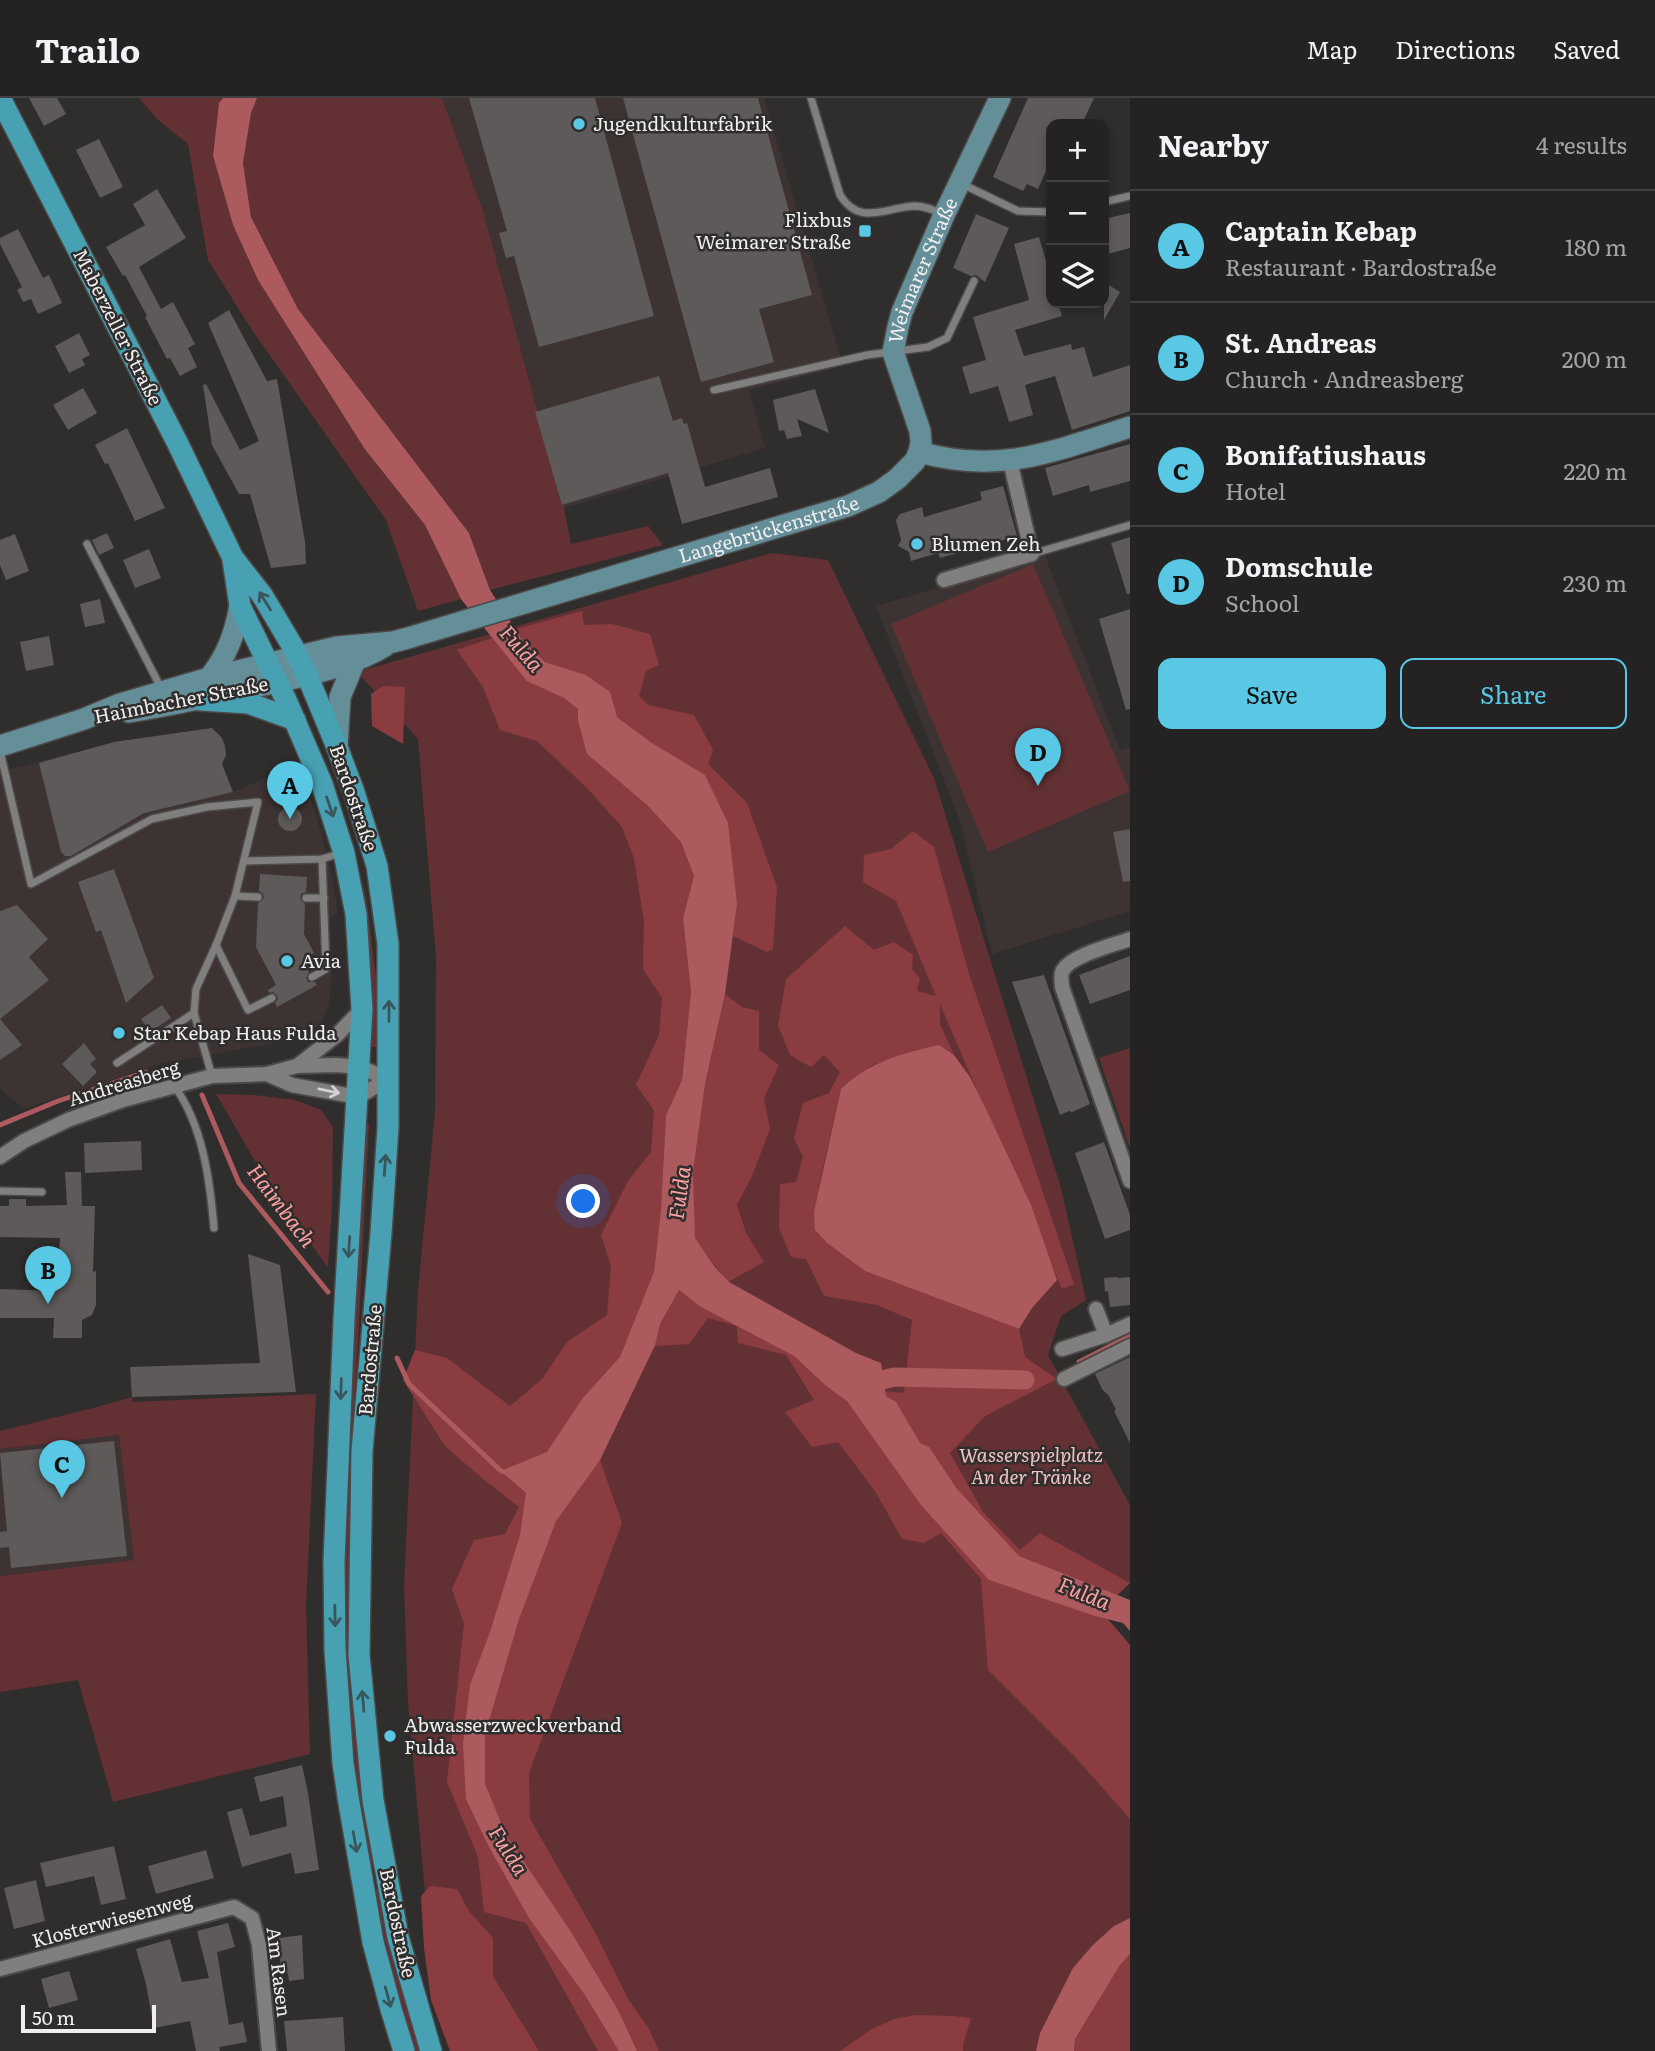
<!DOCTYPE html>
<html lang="en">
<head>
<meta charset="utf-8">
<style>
  :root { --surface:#242222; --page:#302f2f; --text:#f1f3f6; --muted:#a3a4a5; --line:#413f40; --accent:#58c8e4 }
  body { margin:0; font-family:Literata,serif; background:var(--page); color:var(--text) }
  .controls { position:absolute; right:21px; top:21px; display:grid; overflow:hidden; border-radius:14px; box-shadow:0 4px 10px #0003 }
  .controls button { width:63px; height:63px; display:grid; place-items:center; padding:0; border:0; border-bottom:2px solid var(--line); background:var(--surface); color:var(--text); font:35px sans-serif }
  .scale { position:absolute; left:21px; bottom:18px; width:135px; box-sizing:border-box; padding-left:7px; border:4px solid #f0eeee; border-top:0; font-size:19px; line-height:24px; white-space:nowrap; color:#f0eeee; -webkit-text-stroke:5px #302d2d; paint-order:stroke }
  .you { position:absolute; left:584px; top:1104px; width:24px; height:24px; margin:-18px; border:5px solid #fff; border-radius:50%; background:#1a73e8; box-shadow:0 0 0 10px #1a73e833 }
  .badge { display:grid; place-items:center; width:46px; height:46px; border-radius:50%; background:var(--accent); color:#111; font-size:23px; font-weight:700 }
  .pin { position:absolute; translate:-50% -58px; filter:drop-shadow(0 2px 4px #0008) }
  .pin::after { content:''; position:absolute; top:37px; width:24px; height:21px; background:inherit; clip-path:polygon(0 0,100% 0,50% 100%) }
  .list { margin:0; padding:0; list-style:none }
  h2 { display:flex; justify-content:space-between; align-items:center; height:91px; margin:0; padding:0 28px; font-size:30px }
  h2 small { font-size:23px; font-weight:400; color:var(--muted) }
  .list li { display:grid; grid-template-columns:46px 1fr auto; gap:21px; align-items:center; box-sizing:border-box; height:112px; padding:0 28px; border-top:2px solid var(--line) }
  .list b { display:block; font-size:26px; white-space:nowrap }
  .list p { margin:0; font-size:23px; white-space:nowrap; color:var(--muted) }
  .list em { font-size:23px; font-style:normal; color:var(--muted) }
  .actions { display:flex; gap:14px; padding:21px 28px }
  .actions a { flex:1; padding:16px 0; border:2px solid var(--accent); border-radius:14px; text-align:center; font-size:24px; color:var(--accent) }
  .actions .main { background:var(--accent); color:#111 }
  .icon { flex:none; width:38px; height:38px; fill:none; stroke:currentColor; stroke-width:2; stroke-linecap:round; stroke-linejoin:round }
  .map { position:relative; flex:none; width:1130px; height:1953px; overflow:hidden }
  header { display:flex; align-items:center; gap:42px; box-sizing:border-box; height:98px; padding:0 35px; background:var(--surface); border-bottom:2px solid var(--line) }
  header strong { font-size:33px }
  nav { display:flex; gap:38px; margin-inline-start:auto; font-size:24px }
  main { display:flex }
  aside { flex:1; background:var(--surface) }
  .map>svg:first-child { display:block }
</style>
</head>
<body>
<header>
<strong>Trailo</strong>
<nav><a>Map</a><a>Directions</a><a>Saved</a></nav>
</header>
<main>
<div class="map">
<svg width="1130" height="1953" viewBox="0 0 1130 1953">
  <rect width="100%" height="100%" fill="#302d2d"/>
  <g fill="#3e3333">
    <polygon points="442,0 764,0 843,268 749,292 765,350 564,410 483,113"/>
    <polygon points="1045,458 1120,652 1130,649 1130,813 992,856 960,723 876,508"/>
    <polygon points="212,630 222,640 225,648 226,657 222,666 233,694 297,666 315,714 328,761 338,814 330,820 332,876 329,905 320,928 273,945 160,966 23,1011 0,990 0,674 114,644"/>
    <polygon points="119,1337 134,1462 0,1478 0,1351"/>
  </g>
  <g fill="#633134">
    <polygon points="139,0 223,0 219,5 213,59 233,127 258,182 364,350 425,427 461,501 418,513 386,422 250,229 208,162 188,46 157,21"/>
    <polygon points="257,0 442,0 483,113 564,410 571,446 648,428 663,447 490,492 469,435 298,211 251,119 243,65 251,15"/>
    <polygon points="772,455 828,462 934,680 1061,1090 1086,1202 1061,1218 1048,1257 1130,1407 1130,1485 1101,1513 1130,1547 1130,1953 455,1953 434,1895 408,1605 404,1488 418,1192 435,1014 436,859 418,641 357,574"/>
    <polygon points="1033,466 1130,693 988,754 891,526"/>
    <polygon points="322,655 351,739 366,800 379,903 379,941 377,949 369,949 319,656"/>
    <polygon points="1130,950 1130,1050 1099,960"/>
    <polygon points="216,996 253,997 295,1002 321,1012 333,1029 332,1107 328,1170 269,1087"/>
    <polygon points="365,1026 369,1026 351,1381 349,1538 356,1645 373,1769 367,1770 354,1678 344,1564 344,1408"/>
    <polygon points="316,1296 306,1507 310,1656 113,1704 78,1582 0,1594 0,1478 134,1462 119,1337 0,1351 0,1333 97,1309 132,1299 133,1304"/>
    <polygon points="378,1791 393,1859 420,1953 414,1953 388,1860 372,1792"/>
  </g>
  <g fill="#8b3c41">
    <polygon points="582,513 584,527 612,526 650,536 659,567 646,573 639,598 648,607 694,617 713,652 708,666 747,705 777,789 773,851 767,854 733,838 737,806 652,645 617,619 586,577 545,564 523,543 516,531"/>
    <polygon points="492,540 527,582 564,600 578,611 578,623 587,656 647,707 681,744 694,778 683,820 691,894 682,982 666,1017 661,1111 654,1174 654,1247 660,1226 679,1192 699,1208 794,1258 825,1287 904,1295 912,1222 877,1207 824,1198 806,1161 791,1159 779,1130 780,1086 796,1084 803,1059 794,1040 803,1005 829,995 840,974 824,957 811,969 790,957 778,927 786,881 845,828 874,852 894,844 913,857 912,871 920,880 917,893 936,898 896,803 863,784 864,757 891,751 913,733 934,749 969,876 1074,1186 1062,1191 940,906 940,926 954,957 939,948 916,952 873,967 841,991 820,1083 815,1132 827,1145 865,1173 1019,1231 1025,1259 1057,1281 985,1318 950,1355 983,1414 1020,1452 1040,1435 1130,1485 1101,1513 1130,1547 1130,1721 1077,1661 988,1572 981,1481 941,1435 924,1445 902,1441 875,1393 838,1344 812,1349 785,1314 814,1302 786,1257 738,1245 737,1228 708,1220 689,1246 655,1248 600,1362 622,1425 529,1675 530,1721 597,1838 628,1901 649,1931 659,1953 598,1953 526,1825 484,1814 478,1759 447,1684 464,1526 452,1491 474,1442 505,1436 519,1409 483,1381 445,1348 403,1282 415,1252 447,1260 510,1308 542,1281 567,1244 607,1217 611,1168 601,1137 628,1083 651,1054 654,1012 636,987 659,937 662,900 643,871 644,824 634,760 622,729 586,689 537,643 500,632 483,589 457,552"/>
    <polygon points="383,588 405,589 403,646 372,628 371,596"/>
    <polygon points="725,896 742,909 759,913 759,952 779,967 764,1000 770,1031 752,1078 737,1107 746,1135 764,1164 728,1184 694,1140 693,1074 705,986"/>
    <polygon points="430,1788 457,1791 469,1813 493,1840 493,1878 539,1953 450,1953 431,1902 424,1850 421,1798"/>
    <polygon points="1130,1856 1130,1953 1074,1953 1075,1941 1120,1867"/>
    <polygon points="916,1917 954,1918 971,1920 963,1947 963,1953 840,1953 872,1931 894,1921"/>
  </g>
  <g fill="#ad5a5e">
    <polygon points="223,0 257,0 251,15 243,65 251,119 298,211 469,435 490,492 523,543 545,564 586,577 610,594 617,619 652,645 705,677 728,725 737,806 725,896 705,986 693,1074 695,1140 715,1169 729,1184 856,1255 881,1265 886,1298 896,1304 920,1345 929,1349 957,1391 1019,1458 1130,1502 1130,1533 1123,1525 1095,1518 989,1482 921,1407 847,1303 825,1287 794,1258 699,1208 679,1192 660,1226 655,1247 600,1362 556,1423 519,1521 485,1636 485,1686 506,1737 571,1834 618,1912 637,1953 619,1953 585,1897 529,1820 489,1749 466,1701 463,1645 470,1587 490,1534 520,1437 526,1395 501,1373 547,1354 582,1301 620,1259 654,1174 661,1111 666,1017 682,982 691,894 683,820 694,778 681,744 647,707 587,656 578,623 578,611 564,600 527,583 461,501 425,427 364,350 258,182 233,127 213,58 219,5"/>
    <path d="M939,947L954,957L970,979L984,1007L1031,1107L1057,1182L1032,1210L1019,1231L865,1173L827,1145L815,1132L814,1114L841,991C869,964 902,955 939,947Z"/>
    <polygon points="1130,1820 1130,1856 1120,1867 1075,1941 1074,1953 1036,1953 1040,1935 1073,1870 1093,1847 1114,1828"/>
  </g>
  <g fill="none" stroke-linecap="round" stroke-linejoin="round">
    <g stroke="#ad5a5e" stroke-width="5">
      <polyline points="202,997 239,1085 328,1194"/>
      <polyline points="0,1027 58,1003 146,974"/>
      <polyline points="397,1260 409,1286 501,1373 507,1375"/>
      <polyline points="1079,1264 1130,1238"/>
    </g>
    <polyline stroke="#ad5a5e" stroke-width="19" points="859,1288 894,1279 1025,1282"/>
  </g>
  <g fill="#5d5a59">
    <polygon points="29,0 57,0 66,16 44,28"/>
    <polygon points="469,0 595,0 654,218 539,249 514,158 506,160 499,135 507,133"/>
    <polygon points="623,0 758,0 812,197 759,211 774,264 701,284"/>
    <polygon points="1028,0 1094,0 1082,26 1051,26 1051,72 1046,73 1038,91 1027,86 1023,93 993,79"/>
    <polygon points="99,41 123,89 100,100 76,52"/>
    <polygon points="157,91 186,140 139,169 161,211 173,204 195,246 188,250 197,269 180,278 170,260 167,261 145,219 147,218 125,177 123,178 106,149 145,127 133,106"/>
    <polygon points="1130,115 1130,150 1104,157 1104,121"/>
    <polygon points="976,116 1009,130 985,184 976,177 971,178 953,170"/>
    <polygon points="18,131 43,180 49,177 62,205 38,216 31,201 23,204 17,192 22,189 0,146 0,140"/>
    <polygon points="1039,139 1051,180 1051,205 1058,205 1062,218 1015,232 1024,258 1071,246 1072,252 1084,249 1093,279 1130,267 1130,313 1072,332 1055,278 1025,287 1033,317 1009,324 998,288 970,296 962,269 986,262 973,219 1029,202 1014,146"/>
    <polygon points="1104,184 1120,194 1104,222"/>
    <polygon points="229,212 267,283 277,281 305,444 306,466 271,470 250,396 239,396 212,347 203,287 206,286 240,352 259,343 208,225"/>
    <polygon points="79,235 90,257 82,261 85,267 69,275 55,248"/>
    <polygon points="659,278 673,323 682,320 684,326 687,325 705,389 770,370 778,399 682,426 668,375 562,407 535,314"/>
    <polygon points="83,290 97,315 68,332 53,307"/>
    <polygon points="815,291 829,335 797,321 802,338 787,341 784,332 779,333 773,302"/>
    <polygon points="127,330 165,410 135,423 108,365 105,366 95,347"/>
    <polygon points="1130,346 1130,383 1090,394 1089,387 1053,398 1045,370"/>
    <polygon points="1003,388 1017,438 940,460 938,455 911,463 909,454 898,448 901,442 896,422 900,416 922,409 924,419 982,402 980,394"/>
    <polygon points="107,435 114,450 99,457 92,442"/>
    <polygon points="15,436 29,473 6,482 0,467 0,442"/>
    <polygon points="1130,439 1130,496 1127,496 1111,445"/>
    <polygon points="149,451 161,480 135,490 123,462"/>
    <polygon points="100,501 105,525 85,529 80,506"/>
    <polygon points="1130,511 1130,611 1126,612 1099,521"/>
    <polygon points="49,538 54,567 26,573 20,544"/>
    <polygon points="212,630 222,640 225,648 226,657 222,666 233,694 144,715 71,758 65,758 61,754 39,665 114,644"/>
    <circle cx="290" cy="721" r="12"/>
    <polygon points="1130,731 1130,783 1123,784 1113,734"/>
    <polygon points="114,771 154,880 126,905 101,832 96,834 78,784"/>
    <polygon points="260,776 307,779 306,794 301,796 300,801 305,806 304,836 314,855 307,859 312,868 307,871 309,874 306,880 308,884 315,884 317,887 277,909 275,905 278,901 277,897 273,894 269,895 268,892 276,887 256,849 258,805 264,800 263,796 259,793"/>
    <polygon points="17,807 48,841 29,859 49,882 0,921 22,947 0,962 0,813"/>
    <polygon points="1130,858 1130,892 1090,906 1079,877"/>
    <polygon points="1044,877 1090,1006 1072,1014 1069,1013 1060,1017 1012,884"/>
    <polygon points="162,907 171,920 150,934 141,921"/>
    <polygon points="84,945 96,961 90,966 97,974 83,988 62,966"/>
    <polygon points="141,1043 142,1072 85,1075 84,1045"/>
    <polygon points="1104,1044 1130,1117 1130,1132 1105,1141 1075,1055"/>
    <polygon points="65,1074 81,1074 82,1108 95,1108 93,1174 96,1173 96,1207 92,1217 82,1222 82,1240 53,1240 54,1220 0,1220 0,1191 55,1193 55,1176 58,1176 60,1140 0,1139 0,1108 9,1108 9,1101 26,1101 26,1108 67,1107"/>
    <polygon points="248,1156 280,1167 296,1294 132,1299 130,1269 260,1265"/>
    <polygon points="1117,1179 1118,1180 1130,1179 1130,1207 1110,1209 1108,1193 1105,1194 1104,1180"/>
    <polygon points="1130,1259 1130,1345 1114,1313 1116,1312 1109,1298 1102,1291 1095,1276"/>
    <polygon points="114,1343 127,1458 11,1470 9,1449 0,1450 0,1434 7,1433 0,1355"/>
    <polygon points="302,1667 308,1695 319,1772 295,1776 291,1755 242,1769 227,1714 242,1710 250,1738 287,1728 283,1698 260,1704 254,1679"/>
    <polygon points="114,1748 126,1801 101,1807 94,1778 46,1789 40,1765"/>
    <polygon points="206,1752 214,1780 156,1796 148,1768"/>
    <polygon points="36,1782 45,1823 14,1831 4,1790"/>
    <polygon points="228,1825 235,1849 217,1854 229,1927 243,1924 247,1944 219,1949 220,1953 196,1953 190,1923 154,1930 146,1886 136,1851 170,1841 182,1884 209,1880 197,1833"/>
    <polygon points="302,1837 304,1881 289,1883 288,1875 281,1876 279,1840"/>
    <polygon points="69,1873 78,1902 49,1910 41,1881"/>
    <polygon points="343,1919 345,1953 287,1953 284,1923"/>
  </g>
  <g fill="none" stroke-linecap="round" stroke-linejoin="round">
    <defs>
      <g id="lane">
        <path d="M811,0L840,97C860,129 887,109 915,108C925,108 933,112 942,116"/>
        <polyline points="960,85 1018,113 1051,114"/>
        <polyline points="1104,104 1130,98"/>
        <polyline points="714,292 867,257 928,249 947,240 974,183"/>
        <polyline points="87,446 162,592"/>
        <polyline points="1032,456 1130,427"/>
        <polyline points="0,653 31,786 152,721 207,709 258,704 235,798 216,847 196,891 194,915 212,978"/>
        <polyline points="245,763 322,761 341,755"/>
        <polyline points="235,798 258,799"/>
        <polyline points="306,800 324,800"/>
        <polyline points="216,847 248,912 272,900"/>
        <polyline points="312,879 326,871 322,761"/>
        <polyline points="117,965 194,915"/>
        <path d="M175,989C203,1028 210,1083 214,1130"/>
        <polyline points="0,1093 42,1094"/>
      </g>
      <g id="street">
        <polyline points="944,482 1032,456 1010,363"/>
        <path d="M1130,841C1114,847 1072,857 1063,872C1060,877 1062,884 1062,889L1130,1083"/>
        <polyline points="297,968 337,937 362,911"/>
        <polyline points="267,976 292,987 358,999 388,981"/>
        <polyline points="0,1059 24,1043 68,1022 123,1002 212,978 267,976 297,968 336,967 360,969 388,981"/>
        <polyline points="1096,1211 1106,1237"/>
        <polyline points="1062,1251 1106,1237 1130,1226"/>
        <polyline points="1064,1281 1130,1248"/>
        <polyline points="0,1871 234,1809 252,1820 259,1847 269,1953"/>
      </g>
      <g id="secondary">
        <path d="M919,354C1001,377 1053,353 1130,329"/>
        <path d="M209,580C227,558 235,535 240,508"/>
        <path d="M129,614C179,606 228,595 278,584C315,575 352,568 385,548"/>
        <path id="s1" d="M0,648L84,621L120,606L209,580L337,549L393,544L408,540L848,408L879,394L897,381L915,363L919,354L921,344L920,333L893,254L898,229L902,214L944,117L1000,0"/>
        <polyline points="337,649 340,599 354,565"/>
      </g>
      <g id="primary">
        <polyline points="0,0 177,344 233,460 262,497 293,549 307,577 337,649 354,694 377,768 388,846 388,1029 381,1135 362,1353 359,1557 373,1702 398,1839 431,1953"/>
        <polyline points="233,462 240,508 286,602 322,686 344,755 356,816 362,911 344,1222 334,1464 335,1552 343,1665 349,1705 373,1844 391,1911 404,1953"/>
        <polyline points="201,602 248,605 295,622"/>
      </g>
    </defs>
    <use href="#lane" stroke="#4c4949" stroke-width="10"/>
    <use href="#street" stroke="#4c4949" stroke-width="18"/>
    <use href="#secondary" stroke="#4c4949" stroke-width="24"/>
    <use href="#primary" stroke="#4c4949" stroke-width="24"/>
    <use href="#lane" stroke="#817e7e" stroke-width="7"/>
    <use href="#street" stroke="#817e7e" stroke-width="14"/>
    <use href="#secondary" stroke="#648f99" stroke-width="21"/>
    <use href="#primary" stroke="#47a1b3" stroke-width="21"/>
  </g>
  <defs><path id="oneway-shaft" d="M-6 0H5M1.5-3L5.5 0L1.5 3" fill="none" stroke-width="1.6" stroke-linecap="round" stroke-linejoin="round" transform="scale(1.75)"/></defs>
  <g stroke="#38565c">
    <use href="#oneway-shaft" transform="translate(265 503) rotate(-122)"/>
    <use href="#oneway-shaft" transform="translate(330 709) rotate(71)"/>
    <use href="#oneway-shaft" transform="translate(389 913) rotate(-90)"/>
    <use href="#oneway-shaft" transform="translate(385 1067) rotate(-86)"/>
    <use href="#oneway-shaft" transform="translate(349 1149) rotate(94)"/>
    <use href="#oneway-shaft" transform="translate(341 1291) rotate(92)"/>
    <use href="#oneway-shaft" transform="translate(335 1518) rotate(89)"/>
    <use href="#oneway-shaft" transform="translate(363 1603) rotate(-95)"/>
    <use href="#oneway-shaft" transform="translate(355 1744) rotate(80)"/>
    <use href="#oneway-shaft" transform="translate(388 1899) rotate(75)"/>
  </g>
  <use stroke="#d4d2d2" href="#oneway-shaft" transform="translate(329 993) rotate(12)"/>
  <g fill="#58c8e4" stroke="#302d2d" stroke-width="2.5">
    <circle cx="579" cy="26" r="7"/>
    <rect x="858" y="126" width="14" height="14" rx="3.5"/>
    <circle cx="917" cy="446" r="7"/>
    <circle cx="287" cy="863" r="7"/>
    <circle cx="119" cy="935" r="7"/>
    <circle cx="390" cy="1638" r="7"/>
  </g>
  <g text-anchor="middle" stroke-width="5" stroke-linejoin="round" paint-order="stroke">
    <g font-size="19" fill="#f0eeee" stroke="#302d2d" text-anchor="start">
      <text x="593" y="33">Jugendkulturfabrik</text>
      <text x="851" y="129" text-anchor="end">Flixbus<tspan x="851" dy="22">Weimarer Straße</tspan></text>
      <text x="931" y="453">Blumen Zeh</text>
      <text x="301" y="870">Avia</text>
      <text x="133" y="942">Star Kebap Haus Fulda</text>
      <text x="404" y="1634">Abwasserzweckverband<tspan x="404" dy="22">Fulda</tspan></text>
    </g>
    <g font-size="19" fill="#f0eeee" stroke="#302d2d">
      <text dy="7" stroke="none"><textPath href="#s1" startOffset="1166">Weimarer Straße</textPath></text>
      <text transform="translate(118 229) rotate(63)" y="7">Maberzeller Straße</text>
      <text dy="7" stroke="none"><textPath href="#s1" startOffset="800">Langebrückenstraße</textPath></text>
      <text transform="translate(181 602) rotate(-11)" y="7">Haimbacher Straße</text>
      <text transform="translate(354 700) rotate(71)" y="7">Bardostraße</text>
      <text transform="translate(124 985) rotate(-17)" y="7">Andreasberg</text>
      <text transform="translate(370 1262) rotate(-85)" y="7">Bardostraße</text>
      <text transform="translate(112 1822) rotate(-15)" y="7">Klosterwiesenweg</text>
      <text transform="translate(398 1825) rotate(78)" y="7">Bardostraße</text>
      <text transform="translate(279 1874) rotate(83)" y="7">Am Rasen</text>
    </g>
    <g font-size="19" font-style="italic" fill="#f3c3c3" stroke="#302d2d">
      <text x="1031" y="1364">Wasserspielplatz<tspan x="1031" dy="22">An der Tränke</tspan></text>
    </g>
    <g font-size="21" font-style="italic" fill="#ffa2a4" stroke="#302d2d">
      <text transform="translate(521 551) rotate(49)" y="7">Fulda</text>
      <text transform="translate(680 1095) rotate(-82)" y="7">Fulda</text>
      <text transform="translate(281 1108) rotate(53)" y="7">Haimbach</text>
      <text transform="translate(1084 1496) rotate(22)" y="7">Fulda</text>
      <text transform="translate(508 1753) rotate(58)" y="7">Fulda</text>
    </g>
  </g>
</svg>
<div class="controls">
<button>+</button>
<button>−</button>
<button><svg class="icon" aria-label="layers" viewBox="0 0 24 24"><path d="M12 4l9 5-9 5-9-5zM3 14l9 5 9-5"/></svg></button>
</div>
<div class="scale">50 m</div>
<div class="you"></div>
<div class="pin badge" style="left:290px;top:721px">A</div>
<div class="pin badge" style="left:48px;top:1206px">B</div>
<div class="pin badge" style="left:62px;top:1400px">C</div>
<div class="pin badge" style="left:1038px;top:688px">D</div>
</div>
<aside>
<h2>Nearby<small>4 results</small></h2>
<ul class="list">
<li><span class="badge">A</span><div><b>Captain Kebap</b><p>Restaurant · Bardostraße</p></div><em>180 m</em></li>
<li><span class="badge">B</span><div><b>St. Andreas</b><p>Church · Andreasberg</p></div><em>200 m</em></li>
<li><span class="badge">C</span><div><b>Bonifatiushaus</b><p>Hotel</p></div><em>220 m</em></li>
<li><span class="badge">D</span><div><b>Domschule</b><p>School</p></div><em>230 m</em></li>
</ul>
<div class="actions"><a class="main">Save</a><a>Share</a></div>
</aside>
</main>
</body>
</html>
